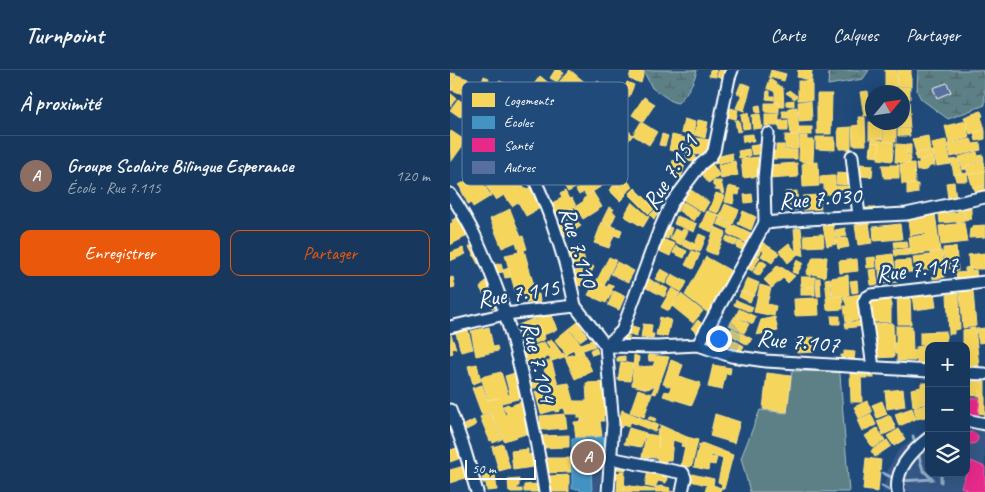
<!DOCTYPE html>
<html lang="fr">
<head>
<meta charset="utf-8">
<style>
  :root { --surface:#17385c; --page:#203f62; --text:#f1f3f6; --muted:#9eacbb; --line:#365272; --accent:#ea580c }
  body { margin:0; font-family:Caveat,sans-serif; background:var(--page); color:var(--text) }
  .controls { position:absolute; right:15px; bottom:15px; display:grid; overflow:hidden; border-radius:10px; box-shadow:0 5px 20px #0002 }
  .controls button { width:45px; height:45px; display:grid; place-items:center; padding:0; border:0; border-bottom:1px solid var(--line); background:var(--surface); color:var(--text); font:25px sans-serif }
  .compass { position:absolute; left:415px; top:15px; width:45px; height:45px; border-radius:50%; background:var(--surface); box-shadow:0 5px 20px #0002; rotate:61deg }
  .scale { position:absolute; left:15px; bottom:12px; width:71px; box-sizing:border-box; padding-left:5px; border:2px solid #fff; border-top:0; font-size:14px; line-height:18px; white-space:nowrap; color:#fff; -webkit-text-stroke:4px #1f4a7a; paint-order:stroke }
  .you { position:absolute; left:268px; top:268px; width:18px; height:18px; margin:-12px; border:4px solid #fff; border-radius:50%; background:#1a73e8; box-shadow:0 0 0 8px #1a73e833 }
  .badge { display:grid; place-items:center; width:32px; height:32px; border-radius:50%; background:var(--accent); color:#fff; font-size:16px; font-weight:700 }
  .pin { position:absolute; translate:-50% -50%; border:2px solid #fff; box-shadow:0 1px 5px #0006 }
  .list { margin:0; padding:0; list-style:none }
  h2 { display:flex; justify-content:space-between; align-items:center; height:65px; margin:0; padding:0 20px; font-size:21px }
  h2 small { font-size:16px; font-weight:400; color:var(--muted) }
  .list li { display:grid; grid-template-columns:32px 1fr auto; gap:15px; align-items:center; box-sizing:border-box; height:80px; padding:0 20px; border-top:1px solid var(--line) }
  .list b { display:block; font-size:19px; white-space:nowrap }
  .list p { margin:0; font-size:16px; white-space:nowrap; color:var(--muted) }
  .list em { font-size:16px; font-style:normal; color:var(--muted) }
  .actions { display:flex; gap:10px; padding:15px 20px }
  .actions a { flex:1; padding:11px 0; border:1px solid var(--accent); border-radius:10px; text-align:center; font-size:18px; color:var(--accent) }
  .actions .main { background:var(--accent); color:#fff }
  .icon { flex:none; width:28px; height:28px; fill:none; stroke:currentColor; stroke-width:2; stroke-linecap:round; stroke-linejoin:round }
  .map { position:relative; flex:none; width:535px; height:422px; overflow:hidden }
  header { display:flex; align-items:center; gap:30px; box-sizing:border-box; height:70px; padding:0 25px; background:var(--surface); border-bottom:1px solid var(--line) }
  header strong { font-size:24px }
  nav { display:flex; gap:28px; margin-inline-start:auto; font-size:18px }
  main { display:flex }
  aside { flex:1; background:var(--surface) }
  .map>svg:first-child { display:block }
</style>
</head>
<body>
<header>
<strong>Turnpoint</strong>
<nav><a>Carte</a><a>Calques</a><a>Partager</a></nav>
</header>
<main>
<aside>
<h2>À proximité<small></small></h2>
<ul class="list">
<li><span class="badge" style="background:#8d6e63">A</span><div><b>Groupe Scolaire Bilingue Esperance</b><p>École · Rue 7.115</p></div><em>120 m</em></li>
</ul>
<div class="actions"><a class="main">Enregistrer</a><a>Partager</a></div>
</aside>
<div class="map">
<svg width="535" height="422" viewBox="0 0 535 422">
  <defs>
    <pattern id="wetland-marsh" width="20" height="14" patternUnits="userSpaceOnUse" patternTransform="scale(1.25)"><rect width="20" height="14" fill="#5b8086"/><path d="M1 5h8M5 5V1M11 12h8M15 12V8" fill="none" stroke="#546669"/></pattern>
  </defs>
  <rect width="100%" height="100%" fill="#1f4a7a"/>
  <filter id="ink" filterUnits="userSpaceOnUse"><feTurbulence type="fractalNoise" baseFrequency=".02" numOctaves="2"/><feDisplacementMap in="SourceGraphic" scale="10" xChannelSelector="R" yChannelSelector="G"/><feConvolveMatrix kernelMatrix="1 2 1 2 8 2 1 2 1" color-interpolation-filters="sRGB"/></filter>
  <g filter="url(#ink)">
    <g fill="#345887">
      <polygon points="516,347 535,352 535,422 433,422 438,399 448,381 479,357 479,403 516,403"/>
      <polygon points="154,367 154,378 149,422 130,422 129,419 122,419 122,368"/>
    </g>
    <g fill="url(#wetland-marsh)" stroke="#adc0c2">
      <path d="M193,0H247C244,13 237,23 228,33L223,32L202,18Z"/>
      <polygon points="379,0 419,0 413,9 378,15"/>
      <polygon points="468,0 532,0 535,8 535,35 498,49 471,29 467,21"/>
    </g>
    <polygon fill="#5b8086" stroke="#adc0c2" points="342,301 389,302 390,304 399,422 300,422 291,388 310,340 337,343"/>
    <g fill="#f6d55c" stroke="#f9e28d">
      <polygon points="105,0 110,0 114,2 107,12 100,8"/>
      <polygon points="120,0 137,14 127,27 109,12"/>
      <polygon points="181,0 194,2 191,13 179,9"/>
      <polygon points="260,0 266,0 266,7 259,6"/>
      <polygon points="269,0 277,0 274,8 267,6"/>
      <polygon points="321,0 336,4 334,11 319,7"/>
      <polygon points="348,0 362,0 361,11 347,7"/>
      <polygon points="435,0 446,0 447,18 444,19 444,22 435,22"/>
      <rect x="447" y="0" width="14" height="16"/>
      <polygon points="0,3 6,4 1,21 0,20"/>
      <polygon points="7,5 29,13 23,28 2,20"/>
      <polygon points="34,6 39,8 30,37 24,36"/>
      <polygon points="90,6 117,28 104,40 100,35 105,28 92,18 89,23 82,17"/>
      <polygon points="320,9 333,18 334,37 329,37 330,33 325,33 325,22 317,18"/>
      <polygon points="49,11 63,16 60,23 46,17"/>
      <polygon points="148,11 155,17 150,22 143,16"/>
      <rect x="348" y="11" width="14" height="19"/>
      <polygon points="177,12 184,15 179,27 172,25"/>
      <polygon points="291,13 295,14 292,25 287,23"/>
      <polygon points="296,14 301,16 294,41 286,38"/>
      <polygon points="448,17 460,17 460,29 452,29 452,22 448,22"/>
      <polygon points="339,20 347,26 345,29 336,23"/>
      <polygon points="317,21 320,21 320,26 324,26 324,30 316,29"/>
      <polygon points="418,21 421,45 414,46 410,22"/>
      <polygon points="0,23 6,28 0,37"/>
      <polygon points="367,24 382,24 381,64 367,64"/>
      <polygon points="422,26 422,52 433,52 433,69 419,69 419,52 422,52"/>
      <polygon points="194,27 205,34 193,52 182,45"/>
      <polygon points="8,29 18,36 10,47 0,40"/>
      <polygon points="344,30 344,36 336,35 336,31"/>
      <polygon points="459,30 460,45 452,45 452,31"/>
      <polygon points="361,31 362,50 349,51 348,32"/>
      <polygon points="315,33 329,33 329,43 315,42"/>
      <polygon points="310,35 311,42 306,43 305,36"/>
      <polygon points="276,37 288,40 286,49 273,46"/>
      <polygon points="347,37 349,64 341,65 339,48 333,48 332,41 339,41 339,38"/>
      <polygon points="531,41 533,46 531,47 535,59 520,64 514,47"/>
      <polygon points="298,43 300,58 293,59 291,44"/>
      <polygon points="310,44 312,58 303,59 302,45"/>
      <rect x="315" y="44" width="14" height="12"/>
      <polygon points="459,46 460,58 448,58 448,52 452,52 452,47"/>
      <polygon points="408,47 415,47 416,75 403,75 402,56 409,55"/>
      <polygon points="234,49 245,52 243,65 231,63"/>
      <polygon points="248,50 258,52 255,68 244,65"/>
      <polygon points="285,50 289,50 291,61 287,62"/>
      <polygon points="338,50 338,61 330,61 329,51"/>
      <polygon points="516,51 519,68 499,73 495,56"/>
      <polygon points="191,52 207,62 199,75 183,65"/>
      <rect x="434" y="55" width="12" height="17"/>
      <rect x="349" y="57" width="13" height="8"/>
      <polygon points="401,57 401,79 389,79 388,58"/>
      <polygon points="175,58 183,65 171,80 162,73"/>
      <polygon points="448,59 459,59 460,66 448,66"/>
      <polygon points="535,60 535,69 526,71 524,63"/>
      <polygon points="1,61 16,71 1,92 0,63"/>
      <polygon points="212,64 218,66 215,76 209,75"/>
      <polygon points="303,64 304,71 293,72 292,65"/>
      <polygon points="222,65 235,68 232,83 219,80"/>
      <polygon points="335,65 349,65 348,79 335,79"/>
      <polygon points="350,66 357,66 357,70 364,70 363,92 349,91"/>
      <polygon points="478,66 480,81 466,83 462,69"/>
      <polygon points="238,67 260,70 258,86 236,83"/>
      <polygon points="366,67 385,67 385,80 366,79"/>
      <polygon points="422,69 444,73 442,91 428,89 429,85 420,84"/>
      <polygon points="521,69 523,74 530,73 531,80 501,87 498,74"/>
      <polygon points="496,70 501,94 487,96 481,73"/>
      <polygon points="422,72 430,73 428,87 421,86"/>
      <polygon points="313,74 315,83 302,85 300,76"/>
      <polygon points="446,74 461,75 461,84 458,84 457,79 457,85 461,85 460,93 445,92"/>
      <polygon points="326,75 334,75 334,80 347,80 347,89 320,89 320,81 326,81"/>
      <polygon points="63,78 81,107 65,119 73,115 76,120 80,117 92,137 76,146 68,132 62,136 54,125 46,130 36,116 43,110 35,98"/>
      <polygon points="299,79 300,86 289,88 288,81"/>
      <polygon points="483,81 484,87 466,90 465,84"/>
      <polygon points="527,82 528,86 533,85 534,90 520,94 520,95 515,96 516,99 513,100 509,87"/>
      <polygon points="282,83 283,90 264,94 262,88"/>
      <polygon points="236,85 246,86 245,92 235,91"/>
      <polygon points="308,87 310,106 293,108 291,89"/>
      <polygon points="484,88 485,96 480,96 477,100 467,101 466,94 469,93 469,90"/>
      <polygon points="509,89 512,103 504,105 501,90"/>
      <polygon points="223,90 235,94 231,108 220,104"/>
      <polygon points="285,91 288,105 271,109 268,95"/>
      <polygon points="534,91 535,101 518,105 516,96"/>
      <polygon points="261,92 270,106 258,113 249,99"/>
      <polygon points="368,92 369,116 353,117 352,93"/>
      <polygon points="347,93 348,107 319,109 318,95"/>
      <polygon points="464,93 465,114 452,114 450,94"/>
      <polygon points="411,94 423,95 422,107 410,106"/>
      <polygon points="432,95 449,95 449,108 434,108"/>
      <polygon points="135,96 140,103 142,102 144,106 129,116 121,105"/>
      <polygon points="167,99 183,117 175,124 165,113 163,114 157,108"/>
      <polygon points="535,101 535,115 523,118 519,105"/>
      <polygon points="119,102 127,117 118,122 109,107"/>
      <polygon points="387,103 402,104 402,115 386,114"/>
      <polygon points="517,103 518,111 506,111 505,105"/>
      <polygon points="27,104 41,126 23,137 21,133 18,134 9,115"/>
      <polygon points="149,105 155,114 136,126 134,122 129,125 126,120"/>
      <polygon points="370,106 385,106 385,116 401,116 401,125 374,124 374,114 370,114"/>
      <polygon points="263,111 271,111 274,124 271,123 271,121 265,120 265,116 263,116"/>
      <polygon points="504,112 506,128 498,129 496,113"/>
      <polygon points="165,114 176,125 170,131 159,120"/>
      <polygon points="457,114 468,114 468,123 457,125"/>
      <polygon points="535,115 535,121 526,123 524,118"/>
      <polygon points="279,116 290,119 289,125 285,124 283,134 275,132"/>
      <polygon points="185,118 205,138 199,144 179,124"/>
      <polygon points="238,118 259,132 253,142 232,129"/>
      <polygon points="115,121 119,129 122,128 126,136 123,137 124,140 118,143 116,140 101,147 96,136 112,128 110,124"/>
      <polygon points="347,121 348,140 336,141 335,122"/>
      <polygon points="143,122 152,137 133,149 125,137 134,131 133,129"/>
      <polygon points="266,123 275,126 268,143 259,140"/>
      <polygon points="302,124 303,132 295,133 294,125"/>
      <polygon points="369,125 371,139 353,140 353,126"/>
      <polygon points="228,129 233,132 227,142 222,139"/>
      <polygon points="182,132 199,147 193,157 174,146"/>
      <polygon points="234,132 250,142 244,151 229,141"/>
      <polygon points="275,134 289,140 283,154 269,148"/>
      <polygon points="159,137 164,139 162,142 166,144 161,155 152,151"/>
      <polygon points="419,137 424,137 425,144 409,144 413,138 420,138"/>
      <polygon points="521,137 521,149 515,150 513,138"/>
      <polygon points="60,139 71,167 73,166 77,179 74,180 86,223 67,228 55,185 69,182 66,172 52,178 40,149"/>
      <polygon points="206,139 210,142 204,149 200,145"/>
      <polygon points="508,140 513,140 514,151 490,153 489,144 508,142"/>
      <polygon points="257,141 269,145 262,162 250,157"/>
      <polygon points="293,141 306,147 301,160 288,154"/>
      <polygon points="485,143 490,181 461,185 459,167 476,165 476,163 460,165 458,151 474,148 474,145"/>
      <polygon points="123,145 131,156 115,167 108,156"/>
      <polygon points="227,146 247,154 244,162 224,154"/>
      <polygon points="9,147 19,165 0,175 0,154 3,152 2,150"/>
      <polygon points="269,149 283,155 281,160 267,154"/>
      <polygon points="152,152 172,160 170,167 164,165 159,178 144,173"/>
      <polygon points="419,153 422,173 408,175 405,155"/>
      <polygon points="514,153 517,172 491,175 489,156"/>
      <polygon points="383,154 386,174 377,176 373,156"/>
      <polygon points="450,154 452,169 424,171 423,157"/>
      <polygon points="214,155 222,158 218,169 209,166"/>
      <polygon points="284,155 301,163 297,173 278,164 279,160 281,161"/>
      <polygon points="535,155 535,167 519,168 520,159 522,159 522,156"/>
      <polygon points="265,157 276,162 266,185 256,181"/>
      <polygon points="351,158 354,186 348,184 338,193 329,181 339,173 346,182 344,159"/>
      <polygon points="395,158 397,166 386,168 385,160"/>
      <polygon points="225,159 231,162 233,159 238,161 231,175 220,169"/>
      <polygon points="249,164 256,167 250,182 243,179"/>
      <polygon points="373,164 374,176 355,177 354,165"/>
      <polygon points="277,166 288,171 285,176 275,171"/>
      <polygon points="397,168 399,177 388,179 386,169"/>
      <polygon points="212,169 225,174 220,186 207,180"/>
      <polygon points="235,169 245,174 242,180 232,175"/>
      <polygon points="289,171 295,174 292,180 286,177"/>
      <polygon points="457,171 458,177 445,178 444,172"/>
      <polygon points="312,172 329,183 322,193 311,186 314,181 312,180 309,185 306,183"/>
      <polygon points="26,173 35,190 28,194 19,177"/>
      <polygon points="131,176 136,195 122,199 117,180"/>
      <polygon points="226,176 237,181 234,188 223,183"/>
      <polygon points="506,177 508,201 504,201 504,198 495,199 493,178"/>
      <polygon points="13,178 16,184 0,191 0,183"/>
      <polygon points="460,178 460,185 445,186 444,180"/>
      <polygon points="242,181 250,184 243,199 235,195"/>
      <polygon points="492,181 495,207 483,209 482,199 465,201 463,187 480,185 480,183"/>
      <polygon points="535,183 535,199 519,199 518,185"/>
      <polygon points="305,184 310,187 302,201 297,198"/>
      <polygon points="443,184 445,198 428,200 427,186"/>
      <polygon points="159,187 166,190 154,216 146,212"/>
      <polygon points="256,187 285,203 262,246 235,225"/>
      <polygon points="363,187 377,187 375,207 362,204 361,206 356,204"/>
      <polygon points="425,187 426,197 417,198 416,188"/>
      <polygon points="407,189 408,201 390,203 389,191"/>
      <polygon points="311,190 317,194 309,206 303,202"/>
      <polygon points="347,190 353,193 347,204 342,202"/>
      <polygon points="461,190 462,202 447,203 446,191"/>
      <polygon points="167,192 184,201 178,212 161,204"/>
      <polygon points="51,193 53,202 46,203 44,195"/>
      <polygon points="141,195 144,197 139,207 135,205"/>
      <polygon points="328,195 345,206 338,213 333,208 322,218 314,210"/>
      <polygon points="520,197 522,201 526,200 527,208 507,210 506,203 518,202 515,201 515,198"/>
      <polygon points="59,198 61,207 55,208 53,200"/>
      <polygon points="211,199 220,204 215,214 205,209"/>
      <polygon points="426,199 428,215 421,215 419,200"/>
      <polygon points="445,199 447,212 430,214 429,201"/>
      <polygon points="132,200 134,215 125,216 123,201"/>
      <polygon points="222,204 237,212 232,222 217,214"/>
      <polygon points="398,205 399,225 383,227 381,208"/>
      <polygon points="3,207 5,217 0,218 0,208"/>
      <polygon points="351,207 365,207 365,217 351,216"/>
      <polygon points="38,208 49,234 46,237 42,238 30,218"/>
      <polygon points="198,208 204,212 200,220 193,216"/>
      <polygon points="297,208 309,213 304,226 292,221"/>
      <polygon points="366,208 370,208 371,226 367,226"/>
      <polygon points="380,208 382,227 377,227 375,209"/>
      <polygon points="407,210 408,222 402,223 400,211"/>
      <polygon points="145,212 157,217 159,214 164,217 161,220 163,221 156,233 138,225"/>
      <polygon points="205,212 218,219 214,227 201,220"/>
      <polygon points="310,215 321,218 317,234 326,236 324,246 304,242"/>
      <rect x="351" y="217" width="14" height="8"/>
      <polygon points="222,218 230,223 219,241 211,237"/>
      <polygon points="164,221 175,226 169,240 158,235"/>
      <polygon points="291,221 303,226 300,232 289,227"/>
      <polygon points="523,221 526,256 513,258 510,222"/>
      <polygon points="447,222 460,222 461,254 448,254"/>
      <polygon points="484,222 486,237 464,240 462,225"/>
      <polygon points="509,223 510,259 504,260 504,264 499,264 497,224"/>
      <polygon points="89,224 90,232 76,233 75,226"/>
      <polygon points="231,224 253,241 243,253 222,236"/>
      <polygon points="410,224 414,249 396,252 394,236 397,236 393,227"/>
      <polygon points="441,225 441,252 420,252 417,232"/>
      <polygon points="392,226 393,239 377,240 376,228"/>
      <polygon points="368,228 369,245 345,246 344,229"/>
      <polygon points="286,230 303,237 301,242 284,235"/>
      <polygon points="289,239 306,247 303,254 286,246"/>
      <polygon points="101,242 107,260 93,265 86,247"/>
      <polygon points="285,246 299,254 294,263 279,255"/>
      <polygon points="381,246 390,246 390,254 382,254"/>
      <polygon points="210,247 221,250 217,267 206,265"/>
      <polygon points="325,247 328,261 306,265 311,250"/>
      <polygon points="85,248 95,269 75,278 72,272 83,267 80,259 67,264 66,256"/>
      <polygon points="248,250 253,255 246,263 241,258"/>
      <polygon points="414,251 414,256 396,258 395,253"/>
      <polygon points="128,252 137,266 130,271 119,259"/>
      <polygon points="266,252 280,259 275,269 261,262"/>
      <polygon points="443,253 444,287 425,288 424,254"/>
      <polygon points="176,254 189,258 186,267 174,263"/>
      <polygon points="193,254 202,255 201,264 204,264 203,268 191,268"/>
      <polygon points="446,256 462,256 463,281 466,280 466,277 474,276 476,295 467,296 467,289 465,289 465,291 447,291 447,284 445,284 444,273 446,273"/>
      <polygon points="39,257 43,277 47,276 48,281 26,286 21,261"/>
      <polygon points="282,258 302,269 298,275 279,264"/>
      <polygon points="520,258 525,258 529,296 516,296 516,276 513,276 513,260 520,259"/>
      <polygon points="535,258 535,272 529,273 526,259"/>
      <polygon points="118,259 131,274 142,270 145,276 125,283 123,279 117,285 105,270"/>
      <polygon points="18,260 23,279 11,282 6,263"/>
      <polygon points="496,261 496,274 470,275 470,262"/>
      <polygon points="174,264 180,267 176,273 170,270"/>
      <polygon points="1,265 6,278 2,279 3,283 0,284"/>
      <polygon points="74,265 76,269 71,271 69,267"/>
      <polygon points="261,265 273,270 269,279 257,274"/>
      <polygon points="279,267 294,276 290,283 275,274"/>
      <polygon points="364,267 365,282 347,283 346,269"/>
      <polygon points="102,270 112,284 114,283 117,286 102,291 99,286 94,289 94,291 79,297 72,281 94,272 99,280 101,279 96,272"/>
      <polygon points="146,277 148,283 142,285 140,280"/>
      <polygon points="476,278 479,278 479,297 478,297"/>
      <polygon points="133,281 142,301 125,309 115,287"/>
      <polygon points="394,281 405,282 404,290 399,289 398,287 391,289 391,285 394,285"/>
      <polygon points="184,285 189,287 188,297 202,296 202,298 205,291 199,291 198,285 219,287 206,324 202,323 205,315 198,319 182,315"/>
      <polygon points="175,286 175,291 167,291 167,287"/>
      <polygon points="101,290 108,314 100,316 94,300 95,299 94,293"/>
      <polygon points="221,290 233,295 229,306 251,313 242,335 213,326 215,321 219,322 221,317 213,314"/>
      <polygon points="171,292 183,294 180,311 168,310"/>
      <polygon points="27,294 31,311 23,314 18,296"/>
      <polygon points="263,295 281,298 280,304 276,303 272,320 258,317"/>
      <polygon points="411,301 417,301 417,308 412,308"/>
      <polygon points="51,302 58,325 60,325 55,306 68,302 73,322 70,323 72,328 51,333 55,345 57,344 53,336 58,334 60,336 76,330 82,362 54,371 40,341 32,345 22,318 32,315 37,330 49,328 38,330 31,307"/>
      <polygon points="317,303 341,306 337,342 313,339"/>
      <polygon points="400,303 411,303 412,332 401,332"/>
      <rect x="418" y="304" width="6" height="4"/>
      <polygon points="89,311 91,316 81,319 80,314"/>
      <polygon points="516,311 535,312 535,326 531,326 530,320 530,326 517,325"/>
      <polygon points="157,312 159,346 153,345 154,351 150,351 152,366 126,368 124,352 137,351 137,350 131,351 131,348 128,348 128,344 116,344 114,338 110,339 110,341 105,342 105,340 91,344 85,322 100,319 101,322 104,322 102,321 99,316 119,313 124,331 137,331 136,313"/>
      <polygon points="471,313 479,313 479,333 463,336 461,319 471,317"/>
      <polygon points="188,319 202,324 194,347 180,342"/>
      <polygon points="453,319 455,336 437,339 435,321"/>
      <polygon points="531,324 535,325 535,347 535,344 528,343"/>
      <polygon points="417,331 422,342 409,348 404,337"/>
      <polygon points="432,331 437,344 427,348 422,335"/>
      <polygon points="479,334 479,346 467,349 464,338"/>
      <polygon points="462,338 466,349 449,356 445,344"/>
      <polygon points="172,340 208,355 205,362 181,352 178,357 173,355 171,358 168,357"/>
      <polygon points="40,342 52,369 43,373 42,370 40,371 30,347"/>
      <polygon points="115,344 117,358 91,360 90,346"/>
      <polygon points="265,344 290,352 284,373 260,366"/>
      <polygon points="421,344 426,355 412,361 407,350"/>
      <polygon points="440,345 446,359 433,365 427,351"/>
      <polygon points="200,346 206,349 205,351 198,349"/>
      <polygon points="24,350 26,355 12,362 9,358"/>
      <polygon points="210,355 237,367 235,377 231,376 232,373 223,370 221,390 216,390 216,392 208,391 207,388 192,387 196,364 209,366 208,378 209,366 207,364 208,360 210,360"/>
      <polygon points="179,358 196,363 191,377 174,374"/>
      <polygon points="427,358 435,370 423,378 415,366"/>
      <polygon points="449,359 455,369 444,376 437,366"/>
      <polygon points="119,365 119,377 92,378 91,366"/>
      <polygon points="237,367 248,370 242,395 240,397 231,395"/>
      <polygon points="437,370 441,376 425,387 421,381"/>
      <polygon points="252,373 283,385 274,419 271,418 272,414 268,412 273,389 261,385 261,387 267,388 265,395 259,394 258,400 244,397 249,375 252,375"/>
      <polygon points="53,374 60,398 49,401 42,377"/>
      <polygon points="7,378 11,388 0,392 0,380"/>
      <polygon points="78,379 78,385 81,384 83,397 63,400 61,381"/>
      <polygon points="94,388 120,388 121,402 94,403"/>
      <polygon points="416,388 431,390 428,422 413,420"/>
      <polygon points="167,393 176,395 176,400 166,399"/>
      <polygon points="14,396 18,407 0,413 0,400"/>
      <polygon points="198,400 218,403 216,413 208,411 205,418 195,416"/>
      <polygon points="170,401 175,401 174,422 167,422 168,409 165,409 165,402 170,403"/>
      <polygon points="45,404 47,420 37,421 36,413 33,413 32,408 35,407 35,405"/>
      <polygon points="242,404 264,409 263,415 271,418 270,422 255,422 257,415 240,411"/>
      <polygon points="119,405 119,422 100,422 99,406"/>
      <polygon points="69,409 69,416 67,416 67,419 72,419 72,422 59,422 58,410"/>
      <polygon points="87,414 88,422 74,422 74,415"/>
      <polygon points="175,415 205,420 204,422 174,422"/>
      <polygon points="212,416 220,418 219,421 226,422 205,422 206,417"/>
    </g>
    <polygon fill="#4393c3" stroke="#7bb3d5" points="154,367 154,378 137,379 138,400 141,399 142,422 130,422 130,419 122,419 122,368"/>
    <g fill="#e7298a" stroke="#ee69ad">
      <polygon points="516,328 530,328 528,347 531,353 516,338"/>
      <circle cx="522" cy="368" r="6"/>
      <polygon points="521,391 535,397 535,422 522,422 511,417"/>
    </g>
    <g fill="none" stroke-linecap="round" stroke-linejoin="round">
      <g stroke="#95b0cb" stroke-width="3">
        <polyline points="463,366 466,377"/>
        <polyline points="468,383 473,400 482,409"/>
        <polyline points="433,403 445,409"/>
        <polyline points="451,411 483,409"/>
        <polyline points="491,412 491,403"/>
        <polyline points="432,416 443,422"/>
      </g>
    </g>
    <polygon fill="#566fa0" stroke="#fff" points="497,13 501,22 487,28 483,18"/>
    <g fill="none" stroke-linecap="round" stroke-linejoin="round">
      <defs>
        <g id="minor">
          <path d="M46,54C53,61 61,69 66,77C94,118 116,188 125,236"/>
          <polyline points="402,86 409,146"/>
          <path d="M0,124C22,154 35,187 48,222C70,287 84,354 95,422"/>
          <polyline points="315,153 314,109 318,64"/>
          <polyline points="0,257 55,244 125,236 156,276 163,354 158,422"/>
          <polyline points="248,275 315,153 357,149 456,144 535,127"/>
          <polyline points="156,276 207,277 248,275 281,286 316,291 479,301"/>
          <polyline points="156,276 172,261 209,161 221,134 251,94 261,86 264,81 279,8 282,0"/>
          <polyline points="423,298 414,232 416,228 421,225 535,212"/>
          <polyline points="516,303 535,304"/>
          <polyline points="0,340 14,378 27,422"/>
          <polyline points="516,350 535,354"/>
          <polyline points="160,388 233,403 235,408 232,422"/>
          <path d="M448,422C444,399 462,381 479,368"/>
        </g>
      </defs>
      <use href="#minor" stroke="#fff" stroke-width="15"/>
      <use href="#minor" stroke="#1f4a7a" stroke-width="11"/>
    </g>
  </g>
  <g text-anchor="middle" stroke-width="5" stroke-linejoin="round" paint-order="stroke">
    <g font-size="24" fill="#fff" stroke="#1f4a7a">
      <text transform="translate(220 102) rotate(-58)" y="8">Rue 7.151</text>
      <text transform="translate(370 128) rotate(-4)" y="8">Rue 7.030</text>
      <text transform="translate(129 177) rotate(73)" y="8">Rue 7.110</text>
      <text transform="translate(467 199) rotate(-7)" y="8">Rue 7.117</text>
      <text transform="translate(68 223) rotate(-9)" y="8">Rue 7.115</text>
      <text transform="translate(348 271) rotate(5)" y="8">Rue 7.107</text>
      <text transform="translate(89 292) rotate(76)" y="8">Rue 7.104</text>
    </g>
  </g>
  <rect x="12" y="12" width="166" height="103" rx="8" fill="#1f4a7a" stroke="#6280a2" stroke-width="1"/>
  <rect x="22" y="23" width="23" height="14" fill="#f6d55c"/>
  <rect x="22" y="46" width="23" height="13" fill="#4393c3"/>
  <rect x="22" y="68" width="23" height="14" fill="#e7298a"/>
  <rect x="22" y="91" width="23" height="13" fill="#566fa0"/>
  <g font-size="14" fill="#fff">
    <text x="54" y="35">Logements</text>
    <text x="54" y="57">Écoles</text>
    <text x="54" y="80">Santé</text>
    <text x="54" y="102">Autres</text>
  </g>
</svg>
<div class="controls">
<button>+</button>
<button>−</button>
<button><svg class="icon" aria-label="layers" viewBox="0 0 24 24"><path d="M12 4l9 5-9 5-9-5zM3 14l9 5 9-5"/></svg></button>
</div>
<svg class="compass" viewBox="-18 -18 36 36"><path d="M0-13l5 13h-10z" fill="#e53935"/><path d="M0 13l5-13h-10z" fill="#9eacbb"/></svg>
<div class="scale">50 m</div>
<div class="you"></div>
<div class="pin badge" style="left:138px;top:387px;background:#8d6e63">A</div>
</div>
</main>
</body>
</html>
